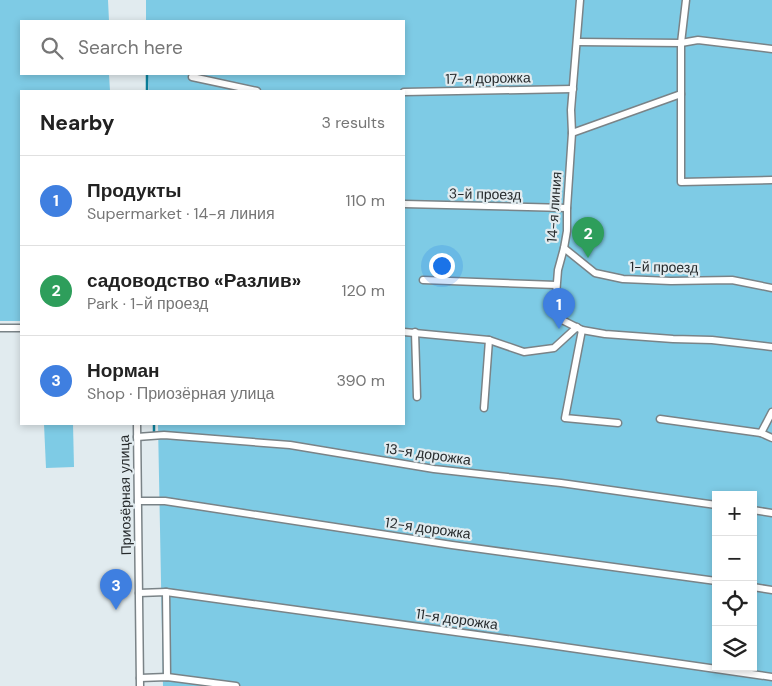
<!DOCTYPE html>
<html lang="en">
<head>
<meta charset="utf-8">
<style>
  :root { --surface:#fff; --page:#f2f2f2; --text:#222; --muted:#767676; --line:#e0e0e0; --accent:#347388 }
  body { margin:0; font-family:"DM Sans",sans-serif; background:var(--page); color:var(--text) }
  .controls { position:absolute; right:15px; bottom:15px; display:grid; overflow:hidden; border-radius:0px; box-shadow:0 2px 8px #0003 }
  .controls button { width:45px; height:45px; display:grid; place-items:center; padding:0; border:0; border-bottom:1px solid var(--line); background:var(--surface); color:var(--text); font:25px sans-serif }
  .you { position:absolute; left:441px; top:265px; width:18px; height:18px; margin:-12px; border:4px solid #fff; border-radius:50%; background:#1a73e8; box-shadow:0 0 0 8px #1a73e833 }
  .badge { display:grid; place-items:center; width:32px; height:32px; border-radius:50%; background:var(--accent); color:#fff; font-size:16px; font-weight:700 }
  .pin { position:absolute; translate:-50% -41px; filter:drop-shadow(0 1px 2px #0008) }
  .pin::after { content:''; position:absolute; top:26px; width:18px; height:15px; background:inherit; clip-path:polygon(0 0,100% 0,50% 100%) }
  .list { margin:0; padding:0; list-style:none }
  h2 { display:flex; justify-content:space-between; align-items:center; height:65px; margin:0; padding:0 20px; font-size:21px }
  h2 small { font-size:16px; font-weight:400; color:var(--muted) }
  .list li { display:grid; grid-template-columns:32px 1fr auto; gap:15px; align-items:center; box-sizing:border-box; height:90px; padding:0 20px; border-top:1px solid var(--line) }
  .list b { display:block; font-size:19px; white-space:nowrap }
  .list p { margin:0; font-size:16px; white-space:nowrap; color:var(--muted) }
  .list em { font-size:16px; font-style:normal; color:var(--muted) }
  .icon { flex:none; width:28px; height:28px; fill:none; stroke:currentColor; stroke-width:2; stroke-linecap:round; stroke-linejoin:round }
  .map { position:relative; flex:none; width:772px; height:686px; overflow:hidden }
  .search { position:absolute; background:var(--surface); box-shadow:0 2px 8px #0003; left:20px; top:20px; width:385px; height:55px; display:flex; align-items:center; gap:12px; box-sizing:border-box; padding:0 18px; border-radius:0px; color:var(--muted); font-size:19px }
  .panel { position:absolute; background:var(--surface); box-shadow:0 2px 8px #0003; left:20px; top:90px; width:385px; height:335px; border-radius:0px }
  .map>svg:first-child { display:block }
</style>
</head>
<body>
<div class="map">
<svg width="772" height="686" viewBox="0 0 772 686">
  <rect width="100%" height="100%" fill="#e1ebef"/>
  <g fill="#7ecbe5" fill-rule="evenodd">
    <polygon points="0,0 108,0 109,21 21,21 21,74 109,74 110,91 21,91 21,321 0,321"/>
    <path d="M146,0H772V686H163L158,424H404V91H149L148,74H404V21H146ZM716,495H753V667H716Z"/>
    <polygon points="44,424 73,424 74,467 46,468"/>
  </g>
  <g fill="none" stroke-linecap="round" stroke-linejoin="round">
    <g stroke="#0b7f9b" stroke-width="2.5">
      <polyline points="147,74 147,91"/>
      <polyline points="154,424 154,434"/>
    </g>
    <defs>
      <g id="street">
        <polyline points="580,0 571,110 572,133 567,208 567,231 564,248 558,270 555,308 564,321 582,330 605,334 673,339 712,340 772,347"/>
        <polyline points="686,0 681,43 681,182 772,180"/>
        <polyline points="578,42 681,43 698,40 772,49"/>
        <polyline points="192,77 257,91"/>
        <polyline points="404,92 573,89"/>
        <polyline points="572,133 681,94"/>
        <polyline points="404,204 567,208"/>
        <polyline points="564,248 595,273 623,279 671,281 732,280 772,288"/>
        <polyline points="423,280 556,285"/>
        <polyline points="0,328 21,328"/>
        <polyline points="582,330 565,418 618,423"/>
        <polyline points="404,332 489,340 524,352 554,348 577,327"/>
        <polyline points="415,332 417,397"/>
        <polyline points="484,408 489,340"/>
        <polyline points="660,419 761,433 772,438"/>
        <polyline points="137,424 140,686"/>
        <polyline points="761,433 772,412"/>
        <polyline points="137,437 164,435 290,445 434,469 561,483 716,505"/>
        <polyline points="138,501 165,501 452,545 716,581"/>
        <polyline points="753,510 772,513"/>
        <polyline points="753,587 772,590"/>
        <polyline points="166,592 167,677"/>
        <polyline points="139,593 166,592 536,643 772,677"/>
        <polyline points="140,678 167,677 236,686"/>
      </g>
    </defs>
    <use href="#street" stroke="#7a8387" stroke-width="9"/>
    <use href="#street" stroke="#fff" stroke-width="6"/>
  </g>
  <g text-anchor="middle" stroke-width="4.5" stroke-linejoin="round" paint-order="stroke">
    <g font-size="14" fill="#262a2c" stroke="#e1ebef">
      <text transform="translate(488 78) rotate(-1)" y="5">17-я дорожка</text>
      <text transform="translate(485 194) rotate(1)" y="5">3-й проезд</text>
      <text transform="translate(554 207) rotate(-86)" y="5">14-я линия</text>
      <text transform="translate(664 267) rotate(1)" y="5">1-й проезд</text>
      <text transform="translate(428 454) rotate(8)" y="5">13-я дорожка</text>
      <text transform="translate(125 495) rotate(-91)" y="5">Приозёрная улица</text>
      <text transform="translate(428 528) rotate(8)" y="5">12-я дорожка</text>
      <text transform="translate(457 619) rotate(8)" y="5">11-я дорожка</text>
    </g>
  </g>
</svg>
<div class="controls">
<button>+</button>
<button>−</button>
<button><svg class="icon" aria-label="locate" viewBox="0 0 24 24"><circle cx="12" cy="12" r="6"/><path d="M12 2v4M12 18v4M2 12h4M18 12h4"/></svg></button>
<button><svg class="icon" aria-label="layers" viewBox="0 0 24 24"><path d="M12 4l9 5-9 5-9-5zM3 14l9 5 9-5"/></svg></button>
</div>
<div class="you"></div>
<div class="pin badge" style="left:559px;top:329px;background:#3f7fe0">1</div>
<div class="pin badge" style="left:588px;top:258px;background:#2e9e5b">2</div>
<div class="pin badge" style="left:116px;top:610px;background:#3f7fe0">3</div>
<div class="search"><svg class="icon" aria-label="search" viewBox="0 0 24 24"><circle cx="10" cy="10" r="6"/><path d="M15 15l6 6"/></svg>Search here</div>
<section class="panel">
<h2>Nearby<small>3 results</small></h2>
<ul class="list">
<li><span class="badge" style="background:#3f7fe0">1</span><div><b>Продукты</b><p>Supermarket · 14-я линия</p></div><em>110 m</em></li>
<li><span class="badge" style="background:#2e9e5b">2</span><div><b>садоводство «Разлив»</b><p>Park · 1-й проезд</p></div><em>120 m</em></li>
<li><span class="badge" style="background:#3f7fe0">3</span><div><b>Норман</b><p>Shop · Приозёрная улица</p></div><em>390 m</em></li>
</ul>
</section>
</div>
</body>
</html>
